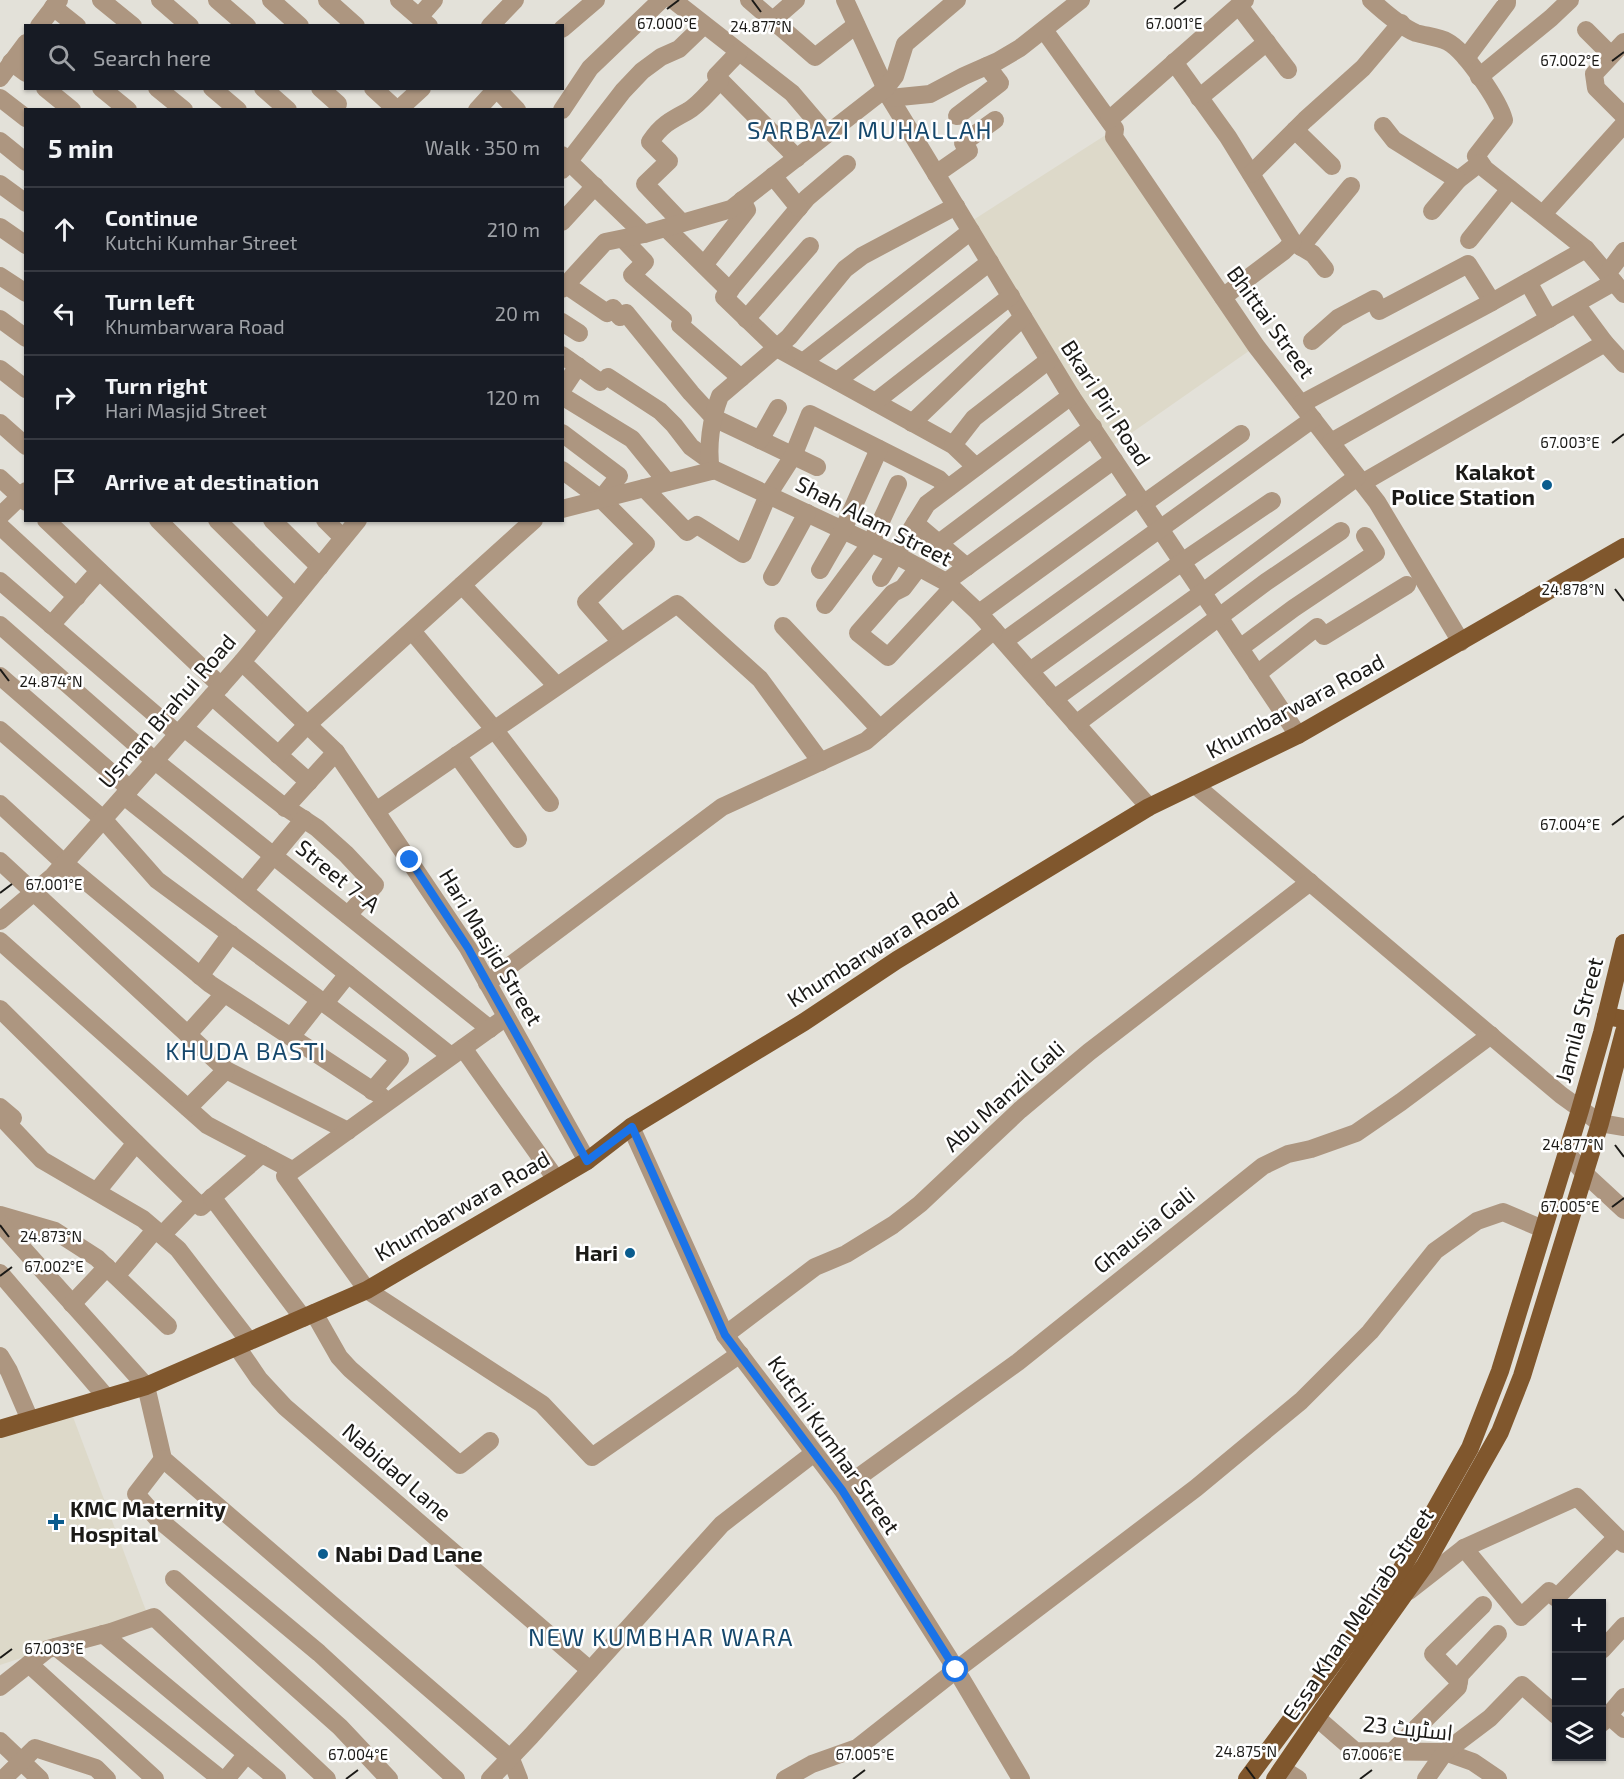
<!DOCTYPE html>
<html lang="en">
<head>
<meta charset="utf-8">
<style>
  :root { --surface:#171b24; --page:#242831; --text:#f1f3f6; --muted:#9ea1a6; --line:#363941 }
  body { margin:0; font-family:"Exo 2",Cairo,sans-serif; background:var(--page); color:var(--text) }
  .controls { position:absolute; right:18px; bottom:18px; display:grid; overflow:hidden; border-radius:0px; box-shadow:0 2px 4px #0004 }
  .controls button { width:54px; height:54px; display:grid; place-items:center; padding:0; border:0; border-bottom:2px solid var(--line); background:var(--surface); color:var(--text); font:30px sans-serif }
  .stop { position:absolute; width:18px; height:18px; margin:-14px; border:4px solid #1a73e8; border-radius:50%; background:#fff }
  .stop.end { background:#1a73e8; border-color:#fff; box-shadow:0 2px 6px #0008 }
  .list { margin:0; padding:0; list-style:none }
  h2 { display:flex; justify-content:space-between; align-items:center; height:78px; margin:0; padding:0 24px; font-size:26px }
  h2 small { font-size:20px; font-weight:400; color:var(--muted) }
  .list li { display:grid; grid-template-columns:39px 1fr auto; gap:18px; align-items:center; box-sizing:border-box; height:84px; padding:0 24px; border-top:2px solid var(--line) }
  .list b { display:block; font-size:22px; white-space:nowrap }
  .list p { margin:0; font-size:20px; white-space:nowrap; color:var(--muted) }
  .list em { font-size:20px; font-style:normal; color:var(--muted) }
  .icon { flex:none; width:33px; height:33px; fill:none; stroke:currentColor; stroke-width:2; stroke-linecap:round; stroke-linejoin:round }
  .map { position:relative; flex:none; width:1624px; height:1779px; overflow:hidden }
  .search { position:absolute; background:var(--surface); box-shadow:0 2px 4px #0004; left:24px; top:24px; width:540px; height:66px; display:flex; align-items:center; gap:15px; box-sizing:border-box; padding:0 21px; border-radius:0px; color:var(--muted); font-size:22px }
  .panel { position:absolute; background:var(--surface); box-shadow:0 2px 4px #0004; left:24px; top:108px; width:540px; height:414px; border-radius:0px }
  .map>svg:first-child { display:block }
</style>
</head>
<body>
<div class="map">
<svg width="1624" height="1779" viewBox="0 0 1624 1779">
  <rect width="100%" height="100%" fill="#e3e1d9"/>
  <g fill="#ddd9c9">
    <polygon points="1115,129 1256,346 1107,450 967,224"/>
    <polygon points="70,1409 148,1616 0,1665 0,1429"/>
  </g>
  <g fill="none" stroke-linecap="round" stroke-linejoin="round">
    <g stroke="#ad9680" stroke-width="18">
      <polyline points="101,0 133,26"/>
      <polyline points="160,0 190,26"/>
      <polyline points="217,0 247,26"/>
      <polyline points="271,0 300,26"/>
      <polyline points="327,0 356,26"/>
      <polyline points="399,0 429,26"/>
      <polyline points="673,0 792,93 827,134"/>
      <polyline points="749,0 815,57 856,25"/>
      <polyline points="845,0 890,98 1071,396 1298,735"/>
      <path d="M1371,0C1383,11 1402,27 1416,33C1426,36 1439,37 1448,42C1465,51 1499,101 1504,120L1476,156L1485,169L1586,249L1624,294"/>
      <polyline points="1239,6 1288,70"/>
      <polyline points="53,7 77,26"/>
      <polyline points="419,17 434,0"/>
      <polyline points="773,20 796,0"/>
      <polyline points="39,26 59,0"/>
      <polyline points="490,26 515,0"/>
      <polyline points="562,29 596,0"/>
      <polyline points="1044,30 1115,129 1114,137 1256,346 1377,502 1461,642"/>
      <polyline points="1586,30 1611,55"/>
      <polyline points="1624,42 1594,74 1596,88 1624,116"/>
      <polyline points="739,52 716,76 797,158"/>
      <polyline points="1466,58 1507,3 1507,0"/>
      <polyline points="11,62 26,73"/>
      <polyline points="1174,62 1228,137 1293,242 1313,254 1325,269"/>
      <polyline points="1479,77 1551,18 1570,0"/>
      <polyline points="0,78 26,43"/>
      <polyline points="45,88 72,110"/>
      <polyline points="101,88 128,110"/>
      <polyline points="157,88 184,110"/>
      <polyline points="212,88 238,110"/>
      <polyline points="263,88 288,110"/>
      <polyline points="320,88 338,104"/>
      <polyline points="373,88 397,110"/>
      <polyline points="496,88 517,110"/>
      <polyline points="0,98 26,118"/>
      <polyline points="890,98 930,94 964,76 998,61 1020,48 1081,0"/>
      <polyline points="1199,98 1267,42"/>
      <polyline points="398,110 422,88"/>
      <polyline points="477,110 497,88"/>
      <polyline points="562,110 590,68 661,0"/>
      <polyline points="957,116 1000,83 987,66"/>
      <polyline points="1109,120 1245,0"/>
      <polyline points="1383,126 1394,140 1458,180 1480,163"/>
      <polyline points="1295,130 1332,166"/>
      <polyline points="0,141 26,162"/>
      <polyline points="562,155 644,234"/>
      <polyline points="847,164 807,198 724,297 777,348 953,445 976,467"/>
      <polyline points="562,170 623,91 642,71 661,57 679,49 704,25"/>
      <polyline points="936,174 969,151 963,143 995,120"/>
      <polyline points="1251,174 1305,120 1363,68 1401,23"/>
      <polyline points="773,176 799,208"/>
      <polyline points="0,184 26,203"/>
      <polyline points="1432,211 1458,180"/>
      <polyline points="1543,214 1624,124"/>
      <polyline points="562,222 595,186"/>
      <path d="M682,223L645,184L669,161L650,142C661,125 671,120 688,111C700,104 710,90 720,81"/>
      <polyline points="0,227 26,245"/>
      <polyline points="666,228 730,291"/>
      <polyline points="623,239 645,262 632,275 683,319 680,325 741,378"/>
      <polyline points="1469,240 1510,189"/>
      <polyline points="1301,247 1351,186"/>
      <polyline points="704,265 747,210 742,200"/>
      <polyline points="1607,274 1624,251"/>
      <polyline points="0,276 26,293"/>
      <polyline points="1528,282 1549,319"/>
      <polyline points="566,285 607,313 613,308 620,317 626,313 691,393 714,418 817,467"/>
      <polyline points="562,289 605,242 644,234 731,209 885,89 895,76 905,44 957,0"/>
      <polyline points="1223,297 1284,251 1293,242"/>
      <polyline points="1576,304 1605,343 1624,364"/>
      <polyline points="0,319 26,338"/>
      <polyline points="746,319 810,246"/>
      <polyline points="562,322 579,333"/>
      <polyline points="1312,341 1338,318 1374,299 1379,311 1468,264 1492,302"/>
      <polyline points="562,355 600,382"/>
      <polyline points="803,362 971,231"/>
      <polyline points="0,369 26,389"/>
      <polyline points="608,377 660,411 674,425 691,447 709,460"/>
      <polyline points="837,381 990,262"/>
      <polyline points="562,390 578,366"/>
      <polyline points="562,396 632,439 667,482"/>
      <polyline points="875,402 1011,296"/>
      <polyline points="1301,404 1492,302 1586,249"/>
      <polyline points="0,423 26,446"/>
      <polyline points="912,423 1023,317"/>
      <polyline points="562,433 619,476 601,499"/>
      <polyline points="760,440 778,408"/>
      <polyline points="1331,442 1614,282"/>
      <polyline points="953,445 974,418 1049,360"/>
      <polyline points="562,470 601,499 646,544 586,602 621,642"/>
      <path d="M711,471C707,447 711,419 720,396L789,337L845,269L862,256L956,206"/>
      <polyline points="0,478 26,502"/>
      <polyline points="1362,483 1605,343"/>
      <polyline points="644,488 687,532 697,525 743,554 768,495 793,456 810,414 939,479 948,488"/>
      <polyline points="1143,504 1241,434"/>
      <polyline points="562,509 715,470 896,555 946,582 979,613 1149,807"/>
      <polyline points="0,516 26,491"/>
      <polyline points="46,520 221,686"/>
      <polyline points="158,520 268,630"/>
      <polyline points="217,520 295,597"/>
      <polyline points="272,520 320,567"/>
      <polyline points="325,520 343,538"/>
      <polyline points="915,523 967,567"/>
      <polyline points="0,526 77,597"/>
      <polyline points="939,543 1093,427"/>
      <polyline points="919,567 903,588 893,593 858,633 888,657 952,588"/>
      <polyline points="820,570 843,530 879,449"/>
      <polyline points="772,577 807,513"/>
      <polyline points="881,578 927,504 1071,396"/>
      <polyline points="0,581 178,734"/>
      <polyline points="946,582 1114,460"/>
      <polyline points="462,585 557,686"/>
      <polyline points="825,605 871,543 898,484"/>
      <polyline points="979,613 1139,497"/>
      <polyline points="0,625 155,761 490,1029"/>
      <polyline points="51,625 99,571"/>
      <polyline points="783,626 880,729"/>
      <polyline points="412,631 494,729 550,803"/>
      <polyline points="1004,641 1313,419"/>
      <polyline points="1240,648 1294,608 1376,553 1365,536"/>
      <polyline points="242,662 336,752 468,948 587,1161"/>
      <polyline points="1030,671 1182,562 1272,501"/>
      <polyline points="1257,674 1317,627 1324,636 1407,585"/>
      <polyline points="0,676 130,789"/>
      <polyline points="212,696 309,782"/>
      <polyline points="1054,699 1203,592 1357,477"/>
      <polyline points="1076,724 1266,582 1341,531"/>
      <polyline points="184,728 282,805 317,828 346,854 375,885 348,915"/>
      <polyline points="0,730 103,819 157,880 400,1059 372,1091"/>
      <polyline points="278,755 308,724 534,520"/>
      <polyline points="457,755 518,839"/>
      <polyline points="1195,785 1561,1095 1600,1123 1624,1127"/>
      <polyline points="124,796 451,1056"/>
      <polyline points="0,804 64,863 210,984 381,1096"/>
      <polyline points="285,808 336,752"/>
      <polyline points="376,811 677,604 760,679 821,762"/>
      <polyline points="0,861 226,1070 348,1131"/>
      <polyline points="244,891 304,819"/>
      <polyline points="0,921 53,876 242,662 358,520"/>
      <polyline points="0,941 207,1125 292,1170"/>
      <polyline points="200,976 231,934"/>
      <polyline points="487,983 722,807 866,741 994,630"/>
      <polyline points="325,1003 348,974"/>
      <polyline points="0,1009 201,1207 262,1154"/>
      <polyline points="506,1017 285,1176 367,1290 542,1404 592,1457 740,1354"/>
      <polyline points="188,1034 224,994"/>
      <polyline points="291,1037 320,1000"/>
      <polyline points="463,1048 556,1179"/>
      <polyline points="0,1107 13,1118 7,1123 42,1160 143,1219 178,1249 249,1341"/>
      <polyline points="188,1108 226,1070"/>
      <polyline points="631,1127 725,1335 842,1489 949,1658 1021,1779"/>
      <polyline points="1567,1153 1584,1173 1624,1210"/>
      <polyline points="97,1191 136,1143"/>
      <polyline points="212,1197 303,1318"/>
      <polyline points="0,1215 55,1231 97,1258 168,1326"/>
      <polyline points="0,1223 146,1386 163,1459 511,1759 519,1779"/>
      <polyline points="162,1235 195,1201"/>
      <polyline points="0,1273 107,1398"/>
      <polyline points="116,1276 155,1230"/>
      <polyline points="72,1304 107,1267"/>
      <polyline points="314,1313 339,1357 350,1369 460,1465 490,1441"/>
      <polyline points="725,1335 815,1267 846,1254 893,1225 920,1204 1020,1110 1089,1052 1310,882"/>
      <polyline points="237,1347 259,1379 285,1407 590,1670"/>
      <polyline points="0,1356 9,1371 30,1420"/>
      <polyline points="163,1459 136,1494 157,1518 319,1653 456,1779"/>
      <polyline points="842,1489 1018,1362 1263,1166 1288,1154 1311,1149 1356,1133 1401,1102 1491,1035"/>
      <polyline points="1464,1548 1521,1617 1549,1591 1556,1598 1617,1537"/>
      <polyline points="174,1579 340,1727 389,1779"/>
      <polyline points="1409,1591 1464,1548 1577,1497 1624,1544"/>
      <polyline points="103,1634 277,1779"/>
      <polyline points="56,1647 221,1779"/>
      <polyline points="1602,1650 1624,1626"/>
      <polyline points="29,1664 155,1779"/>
      <polyline points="1459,1681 1433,1654 1483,1605"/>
      <polyline points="0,1687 48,1649 111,1632 154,1617 327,1779"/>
      <polyline points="1608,1715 1624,1729"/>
      <polyline points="1317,1718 1355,1751 1445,1752 1473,1762 1498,1779"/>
      <polyline points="1602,1723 1624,1697"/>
      <polyline points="0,1741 40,1779"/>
      <polyline points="1393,1751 1458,1687 1460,1675 1498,1634"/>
      <polyline points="1282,1769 1298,1779"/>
      <polyline points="3,1779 35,1748 96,1768 107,1779"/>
      <polyline points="226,1779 247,1754"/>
      <polyline points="490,1779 531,1736 722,1524 814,1453"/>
      <polyline points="785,1779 812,1764 857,1748 956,1670 1196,1488 1301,1401 1370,1332 1435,1251 1477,1221 1503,1212 1543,1229"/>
      <polyline points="1426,1779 1445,1752 1490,1718 1522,1685 1556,1715"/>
    </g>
    <g stroke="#80572d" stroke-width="18">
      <polyline points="1606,1016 1624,1019"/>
      <polyline points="0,1429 146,1386 367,1290 587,1161 631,1127 804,1022 897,960 1149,807 1298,735 1624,547"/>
      <polyline points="1247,1779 1396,1579 1470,1448 1500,1371 1580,1110 1602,1033 1624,943"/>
      <polyline points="1275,1779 1320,1713 1425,1565 1500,1432 1522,1376 1600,1123 1624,1032"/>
    </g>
  </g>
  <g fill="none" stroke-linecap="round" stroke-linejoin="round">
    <polyline stroke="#1a73e8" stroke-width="8" points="410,860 468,948 587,1161 632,1127 725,1335 842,1490 956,1670"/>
  </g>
  <path fill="none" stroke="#1b1a17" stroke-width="2" d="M752,0L761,12M667,9L679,0M1174,9L1186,0M1612,61L1624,52M1612,443L1624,434M1615,589L1624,601M0,669L9,681M1612,825L1624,816M0,893L12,884M1615,1145L1624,1157M1612,1207L1624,1198M0,1225L9,1237M0,1276L12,1267M0,1658L12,1649M1246,1767L1255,1779M346,1779L358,1770M853,1779L865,1770M1360,1779L1372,1770"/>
  <g fill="#0a5c8e" stroke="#fff" stroke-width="2">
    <circle cx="1547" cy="485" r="6"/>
    <circle cx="630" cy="1253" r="6"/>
    <path d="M53 1513h6v6h6v6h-6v6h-6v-6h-6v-6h6z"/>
    <circle cx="323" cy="1554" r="6"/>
  </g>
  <g text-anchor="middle" stroke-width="5" stroke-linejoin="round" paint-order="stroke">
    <g font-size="22" fill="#1b1a17" stroke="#fff">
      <text transform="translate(1271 322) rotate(54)" y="8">Bhittai Street</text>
      <text transform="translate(1106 403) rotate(57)" y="8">Bkari Piri Road</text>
      <text transform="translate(874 521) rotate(27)" y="8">Shah Alam Street</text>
      <text transform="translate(1295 706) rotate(-28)" y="8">Khumbarwara Road</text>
      <text transform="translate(167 711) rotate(-49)" y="8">Usman Brahui Road</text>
      <text transform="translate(338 876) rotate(39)" y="8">Street 7-A</text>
      <text transform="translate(491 947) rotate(59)" y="8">Hari Masjid Street</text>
      <text transform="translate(873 949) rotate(-32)" y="8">Khumbarwara Road</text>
      <text transform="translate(1579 1020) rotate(-75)" y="8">Jamila Street</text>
      <text transform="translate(1004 1096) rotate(-42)" y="8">Abu Manzil Gali</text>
      <text transform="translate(462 1206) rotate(-30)" y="8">Khumbarwara Road</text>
      <text transform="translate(1144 1230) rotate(-39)" y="8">Ghausia Gali</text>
      <text transform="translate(834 1445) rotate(55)" y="8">Kutchi Kumhar Street</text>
      <text transform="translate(397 1472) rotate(41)" y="8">Nabidad Lane</text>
      <text transform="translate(1358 1614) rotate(-56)" y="8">Essa Khan Mehrab Street</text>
      <text transform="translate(1408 1728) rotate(6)" y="8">اسٹریٹ 23</text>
    </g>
    <g font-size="22" font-weight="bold" fill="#1b1a17" stroke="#fff" text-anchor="end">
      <text x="1535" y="480">Kalakot<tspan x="1535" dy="25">Police Station</tspan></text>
      <text x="618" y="1261">Hari</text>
      <text x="70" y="1517" text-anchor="start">KMC Maternity<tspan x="70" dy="25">Hospital</tspan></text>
      <text x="335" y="1562" text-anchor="start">Nabi Dad Lane</text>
    </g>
    <g font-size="24" letter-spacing="1.5" fill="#16486c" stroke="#fff">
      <text x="870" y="139">SARBAZI MUHALLAH</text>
      <text x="246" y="1060">KHUDA BASTI</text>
      <text x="661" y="1646">NEW KUMBHAR WARA</text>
    </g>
  </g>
  <g font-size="15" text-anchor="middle" fill="#1b1a17" stroke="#fff" stroke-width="5" stroke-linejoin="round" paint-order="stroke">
    <text x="667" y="29">67.000°E</text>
    <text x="1174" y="29">67.001°E</text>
    <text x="761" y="32">24.877°N</text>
    <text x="1570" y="66">67.002°E</text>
    <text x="1570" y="448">67.003°E</text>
    <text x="1573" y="595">24.878°N</text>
    <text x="51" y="687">24.874°N</text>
    <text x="1570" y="830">67.004°E</text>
    <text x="54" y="890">67.001°E</text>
    <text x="1573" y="1150">24.877°N</text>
    <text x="1570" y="1212">67.005°E</text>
    <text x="51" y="1242">24.873°N</text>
    <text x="54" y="1272">67.002°E</text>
    <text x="54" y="1654">67.003°E</text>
    <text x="1246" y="1757">24.875°N</text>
    <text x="358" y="1760">67.004°E</text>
    <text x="865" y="1760">67.005°E</text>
    <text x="1372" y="1760">67.006°E</text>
  </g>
</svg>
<div class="controls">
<button>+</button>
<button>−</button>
<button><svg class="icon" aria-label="layers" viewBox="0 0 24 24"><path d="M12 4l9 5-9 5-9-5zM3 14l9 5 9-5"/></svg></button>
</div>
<div class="stop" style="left:956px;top:1670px"></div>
<div class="stop end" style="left:410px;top:860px"></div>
<div class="search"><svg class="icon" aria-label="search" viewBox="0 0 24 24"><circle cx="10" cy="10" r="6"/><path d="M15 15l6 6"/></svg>Search here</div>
<section class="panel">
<h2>5 min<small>Walk · 350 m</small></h2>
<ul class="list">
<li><svg class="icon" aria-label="ahead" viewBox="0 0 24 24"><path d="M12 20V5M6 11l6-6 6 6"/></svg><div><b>Continue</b><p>Kutchi Kumhar Street</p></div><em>210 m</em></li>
<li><svg class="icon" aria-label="left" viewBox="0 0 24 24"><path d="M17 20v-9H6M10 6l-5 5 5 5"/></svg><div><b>Turn left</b><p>Khumbarwara Road</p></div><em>20 m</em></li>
<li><svg class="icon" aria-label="right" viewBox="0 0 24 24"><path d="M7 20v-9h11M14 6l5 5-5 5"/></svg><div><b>Turn right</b><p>Hari Masjid Street</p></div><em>120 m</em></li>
<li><svg class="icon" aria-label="arrive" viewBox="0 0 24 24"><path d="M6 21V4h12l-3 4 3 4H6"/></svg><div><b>Arrive at destination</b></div></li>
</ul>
</section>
</div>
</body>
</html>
